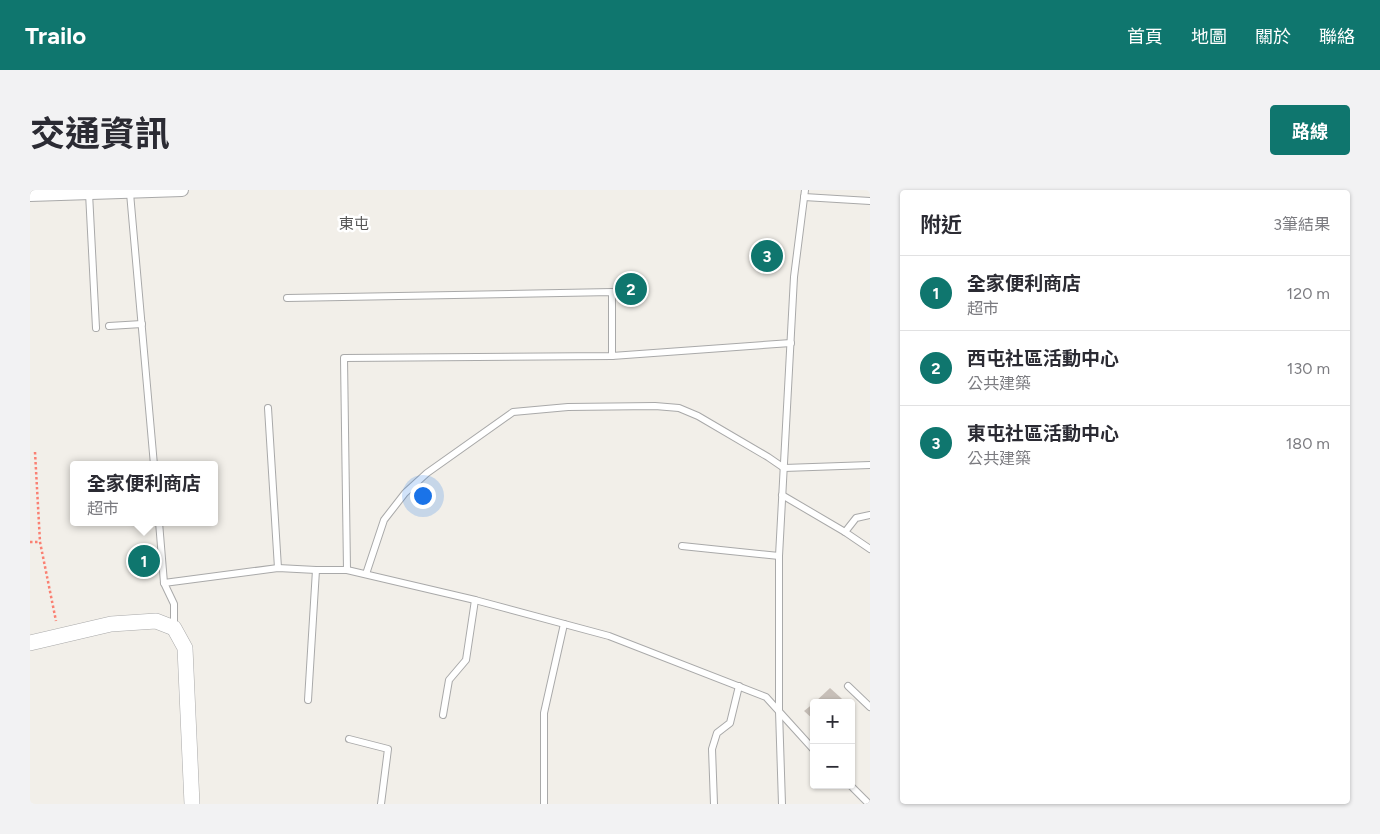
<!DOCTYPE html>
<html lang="zh-TW">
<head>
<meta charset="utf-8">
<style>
  :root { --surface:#fff; --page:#f2f2f3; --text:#2b2b33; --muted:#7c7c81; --line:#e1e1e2; --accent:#0f766e }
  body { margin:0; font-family:Figtree,"Noto Sans TC",sans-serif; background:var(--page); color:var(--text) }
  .controls { position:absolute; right:15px; bottom:15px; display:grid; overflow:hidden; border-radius:5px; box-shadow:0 1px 4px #0004 }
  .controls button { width:45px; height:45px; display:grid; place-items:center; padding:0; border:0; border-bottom:1px solid var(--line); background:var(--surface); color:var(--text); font:25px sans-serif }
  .you { position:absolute; left:392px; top:305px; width:18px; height:18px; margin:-12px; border:4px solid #fff; border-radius:50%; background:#1a73e8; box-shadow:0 0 0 8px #1a73e833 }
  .badge { display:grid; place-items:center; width:32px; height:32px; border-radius:50%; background:var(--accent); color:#fff; font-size:16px; font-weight:700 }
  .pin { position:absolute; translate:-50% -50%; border:2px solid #fff; box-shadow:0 1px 5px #0006 }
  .popup { position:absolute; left:40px; top:271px; width:148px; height:65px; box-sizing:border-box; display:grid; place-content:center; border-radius:5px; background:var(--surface); filter:drop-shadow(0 1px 4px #0005); font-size:16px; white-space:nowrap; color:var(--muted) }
  .popup b { font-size:19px; color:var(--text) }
  .popup::after { content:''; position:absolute; left:50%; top:100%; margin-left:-10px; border:10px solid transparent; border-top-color:var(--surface) }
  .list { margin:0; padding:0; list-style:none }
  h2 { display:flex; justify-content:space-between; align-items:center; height:65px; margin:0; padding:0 20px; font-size:21px }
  h2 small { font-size:16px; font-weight:400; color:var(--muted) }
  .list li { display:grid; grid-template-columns:32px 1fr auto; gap:15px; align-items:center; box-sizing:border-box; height:75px; padding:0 20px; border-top:1px solid var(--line) }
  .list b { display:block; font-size:19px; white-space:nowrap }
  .list p { margin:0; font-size:16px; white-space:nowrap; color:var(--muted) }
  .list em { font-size:16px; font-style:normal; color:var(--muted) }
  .map { position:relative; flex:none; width:840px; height:614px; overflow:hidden; border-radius:5px }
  header { display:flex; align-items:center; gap:30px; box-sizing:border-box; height:70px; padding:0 25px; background:var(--accent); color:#fff }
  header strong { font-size:24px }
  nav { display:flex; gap:28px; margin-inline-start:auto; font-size:18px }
  .intro { display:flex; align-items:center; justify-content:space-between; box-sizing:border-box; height:120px; padding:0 30px }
  h1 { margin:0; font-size:35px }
  .button { padding:12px 22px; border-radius:5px; background:var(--accent); color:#fff; font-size:18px; font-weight:700 }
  main { display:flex; gap:30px; padding:0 30px }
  aside { flex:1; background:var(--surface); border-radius:5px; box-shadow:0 1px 4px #0004 }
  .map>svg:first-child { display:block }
</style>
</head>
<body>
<header>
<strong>Trailo</strong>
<nav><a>首頁</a><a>地圖</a><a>關於</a><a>聯絡</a></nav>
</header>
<div class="intro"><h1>交通資訊</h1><a class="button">路線</a></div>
<main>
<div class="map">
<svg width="840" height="614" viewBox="0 0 840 614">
  <rect width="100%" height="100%" fill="#f2efe9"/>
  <g fill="#c7bfb8">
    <polygon points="121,355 127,382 106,386 101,359"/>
    <polygon points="800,498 810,507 816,513 784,513"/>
    <polygon points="784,513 784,530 774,521"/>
  </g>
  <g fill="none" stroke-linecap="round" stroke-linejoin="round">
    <defs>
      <g id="service">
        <polyline points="59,3 66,138"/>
        <polyline points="100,3 124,275"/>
        <polyline points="774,7 840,11"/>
        <polyline points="257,108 582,102 582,166"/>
        <polyline points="79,136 112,134"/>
        <polyline points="238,218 248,378"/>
        <polyline points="752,305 815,342 840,359"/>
        <polyline points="129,332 134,393"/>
        <polyline points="815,342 826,328 840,325"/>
        <polyline points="652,356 749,366"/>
        <polyline points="317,380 314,168 582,166 761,153"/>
        <polyline points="336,384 354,330 375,303 397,283 483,222 538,217 625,216 649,218 668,226 738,267 754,278 840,275"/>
        <polyline points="144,438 144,414 134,393 248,378 286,380 317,380 445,410 579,446 736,507 784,560"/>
        <polyline points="818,496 840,517"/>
        <polyline points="278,510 286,380"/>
        <polyline points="413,525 419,490 436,470 445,410"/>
        <polyline points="319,549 358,559 351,614"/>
        <polyline points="820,595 839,614"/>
        <polyline points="514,614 514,523 534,434"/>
        <polyline points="684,614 682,559 687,543 700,533 709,496"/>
        <polyline points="752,614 749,521 749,366 764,87 775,0"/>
      </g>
      <polyline id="minor" points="0,5 152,0"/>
      <polyline id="tertiary" points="0,453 81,434 126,431 144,438 155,458 162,614"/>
    </defs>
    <use href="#service" stroke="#a9a9a9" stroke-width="8"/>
    <use href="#minor" stroke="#a9a9a9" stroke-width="14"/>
    <use href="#tertiary" stroke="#a9a9a9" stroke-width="16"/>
    <g stroke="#fa8072" stroke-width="2.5" stroke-dasharray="2.5 2.5" stroke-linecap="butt">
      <polyline points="5,262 10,352 26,431"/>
      <polyline points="0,352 10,352"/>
    </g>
    <use href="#service" stroke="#fff" stroke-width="6"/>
    <use href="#minor" stroke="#fff" stroke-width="12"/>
    <use href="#tertiary" stroke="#fff" stroke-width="15"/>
  </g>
  <g text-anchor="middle" stroke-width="5" stroke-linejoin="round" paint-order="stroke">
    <g font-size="15" fill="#555" stroke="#fff">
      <text x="324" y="39">東屯</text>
    </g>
  </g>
</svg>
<div class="controls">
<button>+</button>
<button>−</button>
</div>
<div class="you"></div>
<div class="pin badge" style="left:114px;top:371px">1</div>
<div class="popup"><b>全家便利商店</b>超市</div>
<div class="pin badge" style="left:601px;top:99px">2</div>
<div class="pin badge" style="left:737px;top:66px">3</div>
</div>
<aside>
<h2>附近<small>3筆結果</small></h2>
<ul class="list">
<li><span class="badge">1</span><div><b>全家便利商店</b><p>超市</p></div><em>120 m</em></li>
<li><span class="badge">2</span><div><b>西屯社區活動中心</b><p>公共建築</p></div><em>130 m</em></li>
<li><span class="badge">3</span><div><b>東屯社區活動中心</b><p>公共建築</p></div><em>180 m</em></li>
</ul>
</aside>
</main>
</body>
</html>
